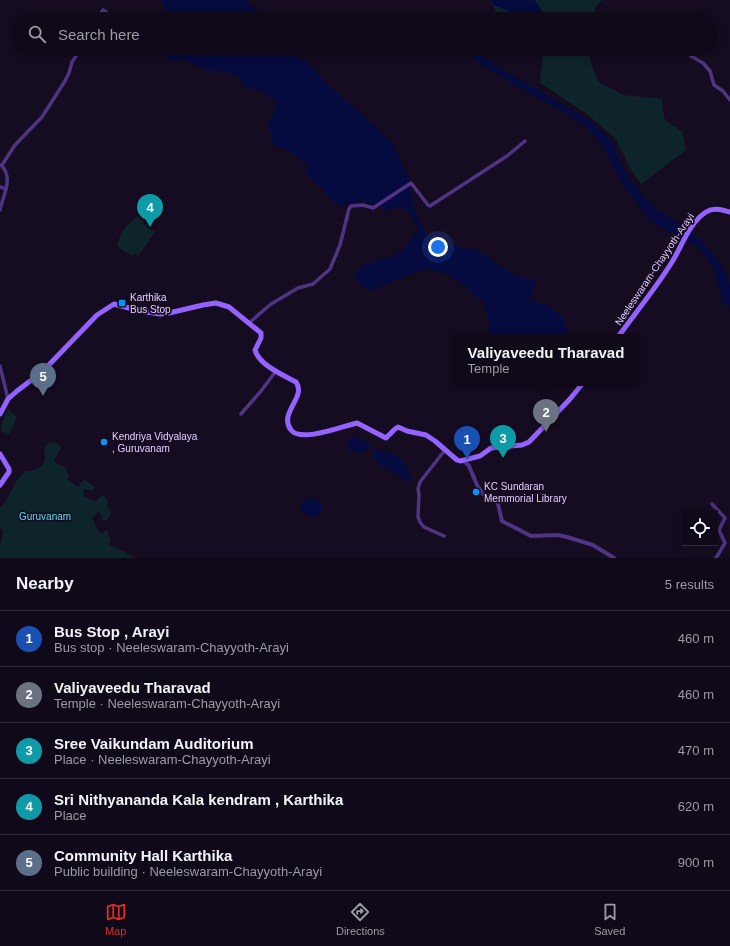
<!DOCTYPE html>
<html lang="en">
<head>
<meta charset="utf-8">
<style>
  :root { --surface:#100919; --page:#191222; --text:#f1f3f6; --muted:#9c9aa2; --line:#302a38; --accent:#d93025 }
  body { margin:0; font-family:Arial,sans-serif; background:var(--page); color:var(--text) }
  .controls { position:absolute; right:12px; bottom:12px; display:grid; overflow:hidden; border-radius:0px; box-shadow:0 2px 10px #0003 }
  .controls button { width:36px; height:36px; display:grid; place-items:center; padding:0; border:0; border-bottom:1px solid var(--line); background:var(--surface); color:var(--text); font:20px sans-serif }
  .you { position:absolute; left:438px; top:247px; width:14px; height:14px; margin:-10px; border:3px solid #fff; border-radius:50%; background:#1a73e8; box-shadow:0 0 0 6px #1a73e833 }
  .badge { display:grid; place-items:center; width:26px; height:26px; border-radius:50%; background:var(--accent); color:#fff; font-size:13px; font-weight:700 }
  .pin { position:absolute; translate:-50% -33px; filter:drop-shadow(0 1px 2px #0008) }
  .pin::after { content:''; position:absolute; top:21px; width:14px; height:12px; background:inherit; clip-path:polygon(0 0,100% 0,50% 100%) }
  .popup { position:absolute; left:453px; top:334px; width:186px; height:52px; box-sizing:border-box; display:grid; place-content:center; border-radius:0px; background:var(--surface); filter:drop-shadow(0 1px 3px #0005); font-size:13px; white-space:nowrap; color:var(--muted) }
  .popup b { font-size:15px; color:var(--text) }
  .popup::after { content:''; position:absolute; left:50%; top:100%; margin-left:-8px; border:8px solid transparent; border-top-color:var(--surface) }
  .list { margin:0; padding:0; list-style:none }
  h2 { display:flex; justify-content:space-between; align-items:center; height:52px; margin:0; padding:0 16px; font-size:17px }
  h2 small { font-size:13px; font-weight:400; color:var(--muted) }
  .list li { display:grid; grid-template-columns:26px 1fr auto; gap:12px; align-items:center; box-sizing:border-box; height:56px; padding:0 16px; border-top:1px solid var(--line) }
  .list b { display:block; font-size:15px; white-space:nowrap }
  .list p { margin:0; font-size:13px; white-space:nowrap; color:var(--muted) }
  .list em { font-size:13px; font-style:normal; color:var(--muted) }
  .icon { flex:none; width:22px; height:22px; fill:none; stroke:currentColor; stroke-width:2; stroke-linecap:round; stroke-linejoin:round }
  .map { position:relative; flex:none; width:730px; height:558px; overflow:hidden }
  .search { position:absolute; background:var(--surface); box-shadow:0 2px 10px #0003; left:12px; right:12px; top:12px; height:44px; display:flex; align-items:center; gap:10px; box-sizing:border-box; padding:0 14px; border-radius:22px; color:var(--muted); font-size:15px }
  .sheet { height:332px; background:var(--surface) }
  nav { display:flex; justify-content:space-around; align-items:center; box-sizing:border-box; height:56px; border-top:1px solid var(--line); background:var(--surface); font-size:11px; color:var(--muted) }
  nav a { display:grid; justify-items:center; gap:2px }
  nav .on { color:var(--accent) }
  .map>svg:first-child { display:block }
</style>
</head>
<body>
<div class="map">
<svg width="730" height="558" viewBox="0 0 730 558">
  <rect width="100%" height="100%" fill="#160c21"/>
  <g fill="#0e242b">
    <polygon points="489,0 602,0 596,6 592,19 501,19"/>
    <polygon points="539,49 587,49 591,64 599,82 623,95 662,99 664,118 670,124 682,131 686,150 641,184 630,168 616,139 587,114 540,83 543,52"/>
    <path d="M137,217L140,218C146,226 146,228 155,231L138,257L136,253L132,255L123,251L117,245C120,234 127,223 137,217Z"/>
    <polygon points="8,409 17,417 9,434 1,431 1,425"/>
    <path d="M49,442L57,443L61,447L54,461L57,464L64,466L69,475L67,479L78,487L83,480H85L95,488L91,491L86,489L84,490L83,496L91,500L96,501L102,495L105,497L108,502L107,507L110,510L111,514L107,520H103L102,515L98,511L92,518L99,532L102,533L108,530V535L111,540L109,545L123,551L135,558H0V546L3,532L0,527V508L4,504L17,480L25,471C32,472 44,468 45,459C46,455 44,452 44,449Z"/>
  </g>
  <g fill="#060b3f">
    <polygon points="161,0 247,0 248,3 267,19 166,19 164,6"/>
    <polygon points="490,0 535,0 547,19 528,19 522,14 512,13 492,4"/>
    <path d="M163,49H287L291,54L310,64L326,84L344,98L392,142L411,184L413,207L433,247L455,246L478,250L496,263L515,275L537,281L528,300L547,305L564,319L566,337H486L490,325L483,303L467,288L449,275L426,268L373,290V291L360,286L355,274L364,264L387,258L402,252L418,229L410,214L404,208L385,209L361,200L342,207C334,203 330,198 324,192C318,185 311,180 306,173L307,164L286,149L277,147L271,142L273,134L267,129C268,119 273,114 277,105L273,98L257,90L248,88L242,84L238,76C232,74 226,72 219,72C216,71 213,72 210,71C192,67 191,56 171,61L164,57Z"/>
    <polygon points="460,49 473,49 495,65 589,120 610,138 621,164 632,183 658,211 679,222 702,241 721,264 730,286 730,310 722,300 713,266 704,255 695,245 666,231 650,220 637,204 626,189 613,167 604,149 593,133 575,119 486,68"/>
    <polygon points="353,436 361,439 372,445 363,453 347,449 348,441"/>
    <path d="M374,450C398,453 402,457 412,479L406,481L372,459Z"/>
    <polygon points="314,497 324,507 316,518 302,512 302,501"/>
  </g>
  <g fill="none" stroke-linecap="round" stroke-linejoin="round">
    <g stroke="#4e3483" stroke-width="3.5">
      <polyline points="97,19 103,10 116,19"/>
      <polyline points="691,56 703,63 710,71 714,85 723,91 730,100"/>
      <polyline points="2,165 15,145 42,117 65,81 69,73 72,62 81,49"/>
      <polyline points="0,187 6,189"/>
      <path d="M0,210C3,195 14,178 1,165"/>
      <polyline points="249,323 271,304 298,288 313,284 330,269 340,245 349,209 351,206 363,205 373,208 411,183 428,205 430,206 507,156 525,141"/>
      <polyline points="0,366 8,399"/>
      <polyline points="241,414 261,391 276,371"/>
      <polyline points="712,504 725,518 719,530 725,543 716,558"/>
      <polyline points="444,536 424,527 420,522 418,517 419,494 418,489 420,482 445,450"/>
    </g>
    <polyline stroke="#4e3483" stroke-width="4" points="464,461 469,466 477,485 483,494 495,498 498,504 502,521 531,536 558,535 567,537 593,545 614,558"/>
    <g stroke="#9463ff" stroke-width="5">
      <path d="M618,337C636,312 656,288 672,262C682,246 689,223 706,212C714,207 722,210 730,212"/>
      <path d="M0,414L8,399L17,391L42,372L97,315L114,304L140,311L160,314L169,313L203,305L216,303L229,307L261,333V338L255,350C259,365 283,375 296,382C307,397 278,413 291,430C301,443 343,426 357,423L386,438L395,429L398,427L407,431L426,435L435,441L457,460L460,461L480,456L491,448L522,445L529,442L570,399L583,383"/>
      <polyline points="0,454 9,469 9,472 0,485"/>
    </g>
  </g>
  <g fill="#0097f7" stroke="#160c21" stroke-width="1.5">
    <rect x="118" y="299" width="8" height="8" rx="2"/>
    <circle cx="104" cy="442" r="4"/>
    <circle cx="476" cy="492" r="4"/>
  </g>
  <g text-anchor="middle" stroke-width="3.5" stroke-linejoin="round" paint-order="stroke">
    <g font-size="10" fill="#e0ccff" stroke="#160c21">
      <text transform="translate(654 269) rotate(-56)" y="4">Neeleswaram-Chayyoth-Arayi</text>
    </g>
    <g font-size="10" fill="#e0ccff" stroke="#160c21" text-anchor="start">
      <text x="130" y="301">Karthika<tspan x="130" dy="12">Bus Stop</tspan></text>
      <text x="112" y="440">Kendriya Vidyalaya<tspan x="112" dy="12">, Guruvanam</tspan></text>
      <text x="484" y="490">KC Sundaran<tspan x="484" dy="12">Memmorial Library</tspan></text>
    </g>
    <g font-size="10" fill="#52e0e5" stroke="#160c21">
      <text x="45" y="520">Guruvanam</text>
    </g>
  </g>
</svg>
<div class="controls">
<button><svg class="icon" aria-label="locate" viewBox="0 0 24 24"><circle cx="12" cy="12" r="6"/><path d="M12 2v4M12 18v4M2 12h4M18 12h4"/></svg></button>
</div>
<div class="you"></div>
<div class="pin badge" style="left:467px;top:459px;background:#1a4fb4">1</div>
<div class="pin badge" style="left:546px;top:432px;background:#6b7280">2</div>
<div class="popup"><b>Valiyaveedu Tharavad</b>Temple</div>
<div class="pin badge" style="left:503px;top:458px;background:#0f9aa8">3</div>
<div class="pin badge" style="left:150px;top:227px;background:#0f9aa8">4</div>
<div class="pin badge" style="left:43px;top:396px;background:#5c6f8a">5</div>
<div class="search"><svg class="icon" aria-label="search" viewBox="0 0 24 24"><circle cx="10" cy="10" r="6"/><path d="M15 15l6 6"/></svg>Search here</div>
</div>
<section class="sheet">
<h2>Nearby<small>5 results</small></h2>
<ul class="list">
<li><span class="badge" style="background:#1a4fb4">1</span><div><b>Bus Stop , Arayi</b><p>Bus stop · Neeleswaram-Chayyoth-Arayi</p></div><em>460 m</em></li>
<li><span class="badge" style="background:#6b7280">2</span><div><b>Valiyaveedu Tharavad</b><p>Temple · Neeleswaram-Chayyoth-Arayi</p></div><em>460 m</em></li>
<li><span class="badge" style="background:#0f9aa8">3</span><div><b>Sree Vaikundam Auditorium</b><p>Place · Neeleswaram-Chayyoth-Arayi</p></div><em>470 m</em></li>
<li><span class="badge" style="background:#0f9aa8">4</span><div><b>Sri Nithyananda Kala kendram , Karthika</b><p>Place</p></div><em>620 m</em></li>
<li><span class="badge" style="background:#5c6f8a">5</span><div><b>Community Hall Karthika</b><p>Public building · Neeleswaram-Chayyoth-Arayi</p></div><em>900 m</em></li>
</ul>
</section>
<nav>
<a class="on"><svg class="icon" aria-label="map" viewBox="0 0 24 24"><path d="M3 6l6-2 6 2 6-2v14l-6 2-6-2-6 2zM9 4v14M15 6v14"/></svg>Map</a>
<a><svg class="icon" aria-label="directions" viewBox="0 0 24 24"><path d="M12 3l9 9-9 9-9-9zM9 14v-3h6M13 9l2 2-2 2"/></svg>Directions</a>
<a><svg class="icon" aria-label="saved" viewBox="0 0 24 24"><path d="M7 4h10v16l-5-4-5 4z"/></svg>Saved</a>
</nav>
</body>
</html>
